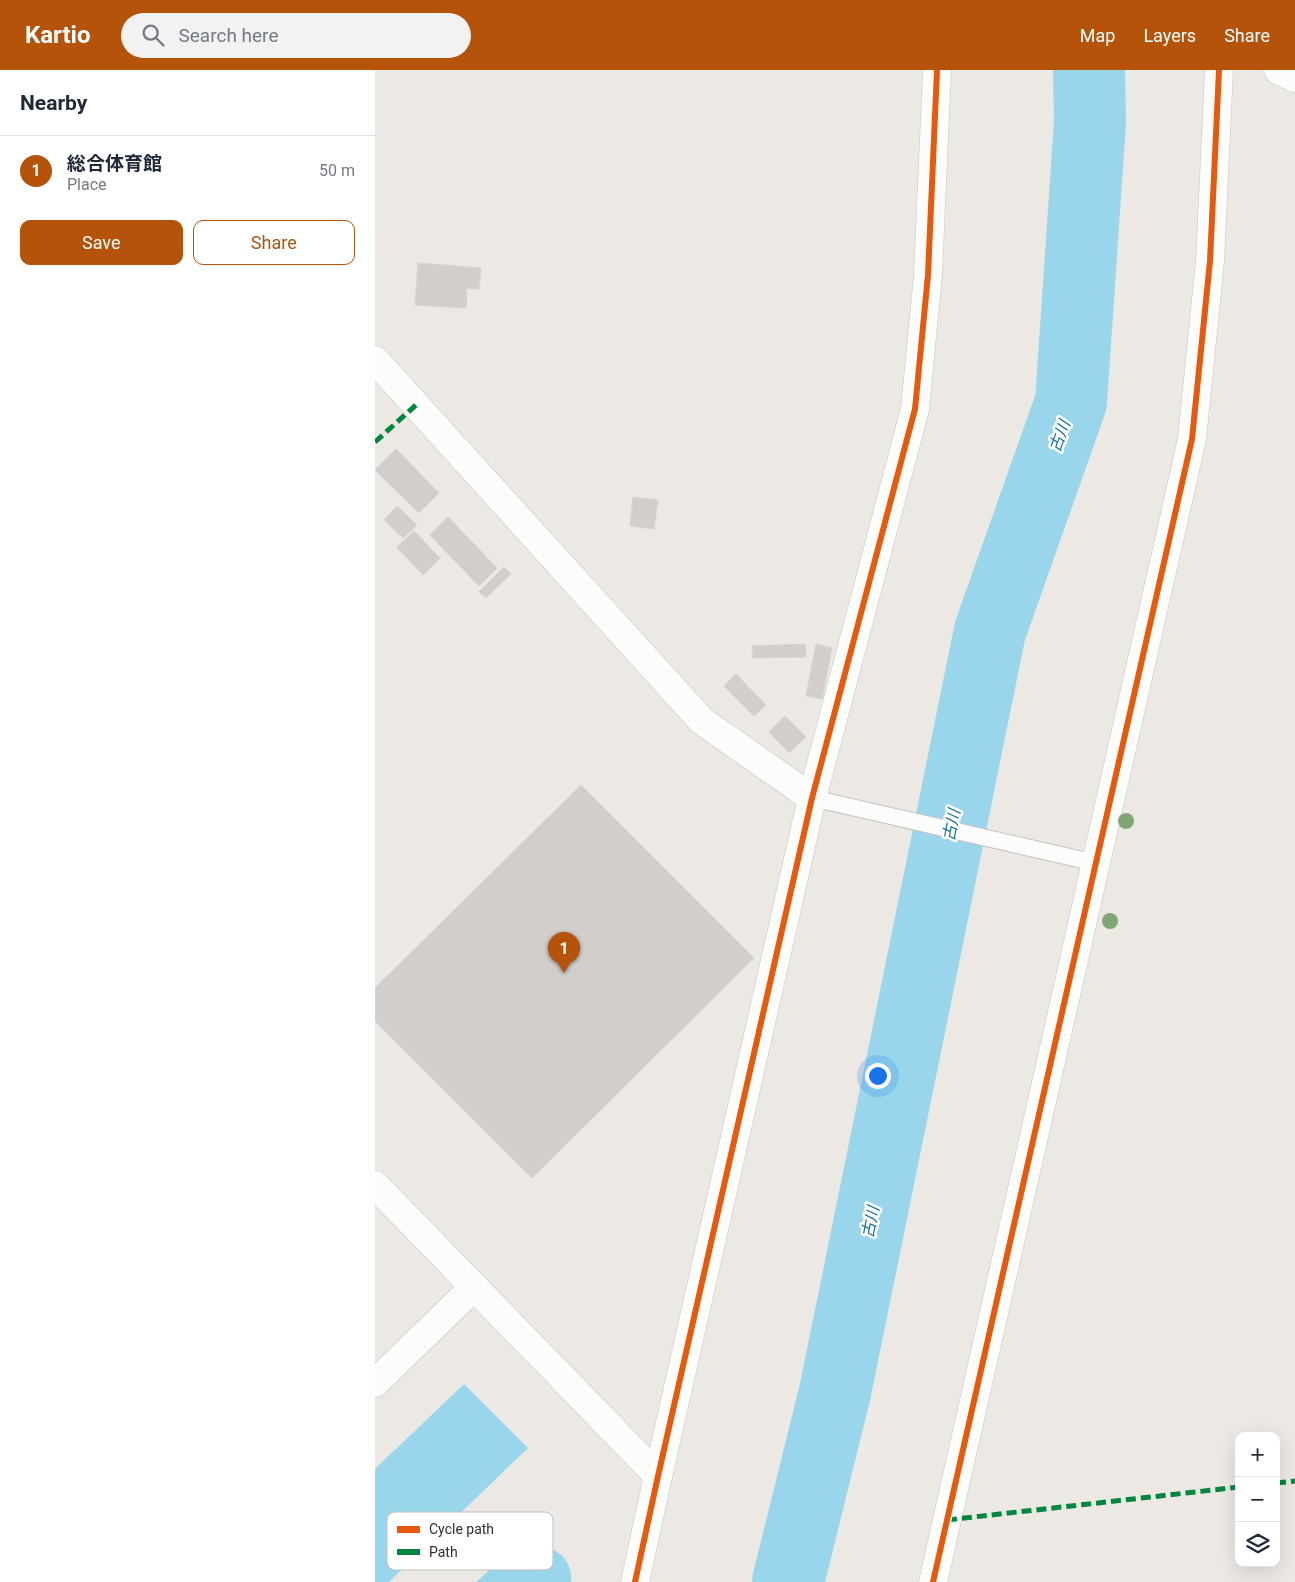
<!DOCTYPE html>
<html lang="en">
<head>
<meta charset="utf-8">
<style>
  :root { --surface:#fff; --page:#f2f2f3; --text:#1f2937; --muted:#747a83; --line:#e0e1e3; --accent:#b45309 }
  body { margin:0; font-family:Roboto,"Noto Sans JP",sans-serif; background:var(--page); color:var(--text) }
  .controls { position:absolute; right:15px; bottom:15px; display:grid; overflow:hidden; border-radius:10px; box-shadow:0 5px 20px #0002 }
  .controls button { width:45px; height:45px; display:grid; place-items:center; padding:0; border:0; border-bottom:1px solid var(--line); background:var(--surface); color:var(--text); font:25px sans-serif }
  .you { position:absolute; left:502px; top:1005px; width:18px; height:18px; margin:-12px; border:4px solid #fff; border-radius:50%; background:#1a73e8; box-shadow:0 0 0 8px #1a73e833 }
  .badge { display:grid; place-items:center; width:32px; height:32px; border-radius:50%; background:var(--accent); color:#fff; font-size:16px; font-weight:700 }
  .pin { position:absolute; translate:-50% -41px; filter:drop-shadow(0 1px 2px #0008) }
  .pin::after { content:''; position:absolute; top:26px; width:18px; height:15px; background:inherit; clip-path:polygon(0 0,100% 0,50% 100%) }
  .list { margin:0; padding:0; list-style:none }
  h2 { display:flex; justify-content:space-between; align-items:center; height:65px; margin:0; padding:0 20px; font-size:21px }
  h2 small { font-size:16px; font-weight:400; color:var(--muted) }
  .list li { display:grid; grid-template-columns:32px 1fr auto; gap:15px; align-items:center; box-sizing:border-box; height:70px; padding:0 20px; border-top:1px solid var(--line) }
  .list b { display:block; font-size:19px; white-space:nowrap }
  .list p { margin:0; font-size:16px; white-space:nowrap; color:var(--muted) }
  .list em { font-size:16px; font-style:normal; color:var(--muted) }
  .actions { display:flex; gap:10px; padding:15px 20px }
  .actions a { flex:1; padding:11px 0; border:1px solid var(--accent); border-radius:10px; text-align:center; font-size:18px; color:var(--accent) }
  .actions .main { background:var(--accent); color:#fff }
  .icon { flex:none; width:28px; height:28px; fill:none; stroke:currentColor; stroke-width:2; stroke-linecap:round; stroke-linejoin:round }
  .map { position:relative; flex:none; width:920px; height:1512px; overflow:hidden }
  header { display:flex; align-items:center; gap:30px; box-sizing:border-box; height:70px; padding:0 25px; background:var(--accent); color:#fff }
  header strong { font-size:24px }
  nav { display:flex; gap:28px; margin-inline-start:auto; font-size:18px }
  .search { width:350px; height:45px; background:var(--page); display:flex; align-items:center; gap:12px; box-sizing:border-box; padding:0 18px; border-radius:28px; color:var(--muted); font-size:19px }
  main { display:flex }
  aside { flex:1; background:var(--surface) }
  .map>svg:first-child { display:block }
</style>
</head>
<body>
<header>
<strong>Kartio</strong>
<div class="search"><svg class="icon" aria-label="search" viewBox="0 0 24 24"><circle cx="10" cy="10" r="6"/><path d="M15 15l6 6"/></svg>Search here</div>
<nav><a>Map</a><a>Layers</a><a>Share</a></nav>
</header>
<main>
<aside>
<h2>Nearby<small></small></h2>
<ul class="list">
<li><span class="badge">1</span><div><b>総合体育館</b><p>Place</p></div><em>50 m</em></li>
</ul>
<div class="actions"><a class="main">Save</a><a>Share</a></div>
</aside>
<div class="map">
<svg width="920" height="1512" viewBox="0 0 920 1512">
  <rect width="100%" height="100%" fill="#ece8e4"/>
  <g fill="#99d6ec">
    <polygon points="89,1314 153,1378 14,1512 0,1512 0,1399"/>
    <path d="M158,1474C179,1476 198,1488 196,1512H101L135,1482L145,1476Z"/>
  </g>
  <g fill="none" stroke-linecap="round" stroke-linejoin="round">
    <polyline stroke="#99d6ec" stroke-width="72" points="413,1512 460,1322 615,561 696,332 715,52 714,0"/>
  </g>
  <g fill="#d1cecb" stroke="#d7d4d0">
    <polygon points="43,193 106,198 104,219 92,218 91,238 40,235"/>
    <polygon points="21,379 64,423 44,443 0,400"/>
    <polygon points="258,427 283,430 279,459 255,456"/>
    <polygon points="22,436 42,455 28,468 9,450"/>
    <polygon points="73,447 122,498 104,516 55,465"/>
    <polygon points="39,461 65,488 48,505 22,477"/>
    <polygon points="129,497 136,504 111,528 104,522"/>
    <polygon points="430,574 431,587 378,588 377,576"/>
    <polygon points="441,574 457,578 447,629 431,626"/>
    <polygon points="361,604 391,635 379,646 349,616"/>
    <polygon points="410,646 431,667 414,683 394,662"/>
    <polygon points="206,715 379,888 157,1108 0,951 0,918"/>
  </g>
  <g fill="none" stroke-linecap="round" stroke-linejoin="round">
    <defs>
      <polyline id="lane" points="437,728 721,793"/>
      <g id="street">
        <polyline points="903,0 920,8"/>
        <polyline points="0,290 327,651 437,728"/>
        <polyline points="0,1115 283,1406"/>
        <polyline points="0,1313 99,1217"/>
        <polyline points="260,1512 283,1406 437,728 540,339 553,205 562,0"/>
        <polyline points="558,1512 817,369 835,191 844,0"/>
      </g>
    </defs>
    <use href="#lane" stroke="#c5c4c5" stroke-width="18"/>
    <use href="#street" stroke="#c5c4c5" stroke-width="29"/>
    <use href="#lane" stroke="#fcfcfb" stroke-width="16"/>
    <use href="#street" stroke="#fcfcfb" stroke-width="28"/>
    <g stroke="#00873e" stroke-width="5" stroke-dasharray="10 5" stroke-linecap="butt">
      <polyline points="0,372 41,335"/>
      <polyline points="901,1413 920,1411"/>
      <polyline points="572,1450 864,1417"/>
    </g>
    <defs>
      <g id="cycleway">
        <polyline points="260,1512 283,1406 437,728 540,339 553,205 562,0"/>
        <polyline points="558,1512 817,369 835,191 844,0"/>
      </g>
    </defs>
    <use href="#cycleway" stroke="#fff" stroke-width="9"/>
    <use href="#cycleway" stroke="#e8590c" stroke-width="6"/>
  </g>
  <g fill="#82a575">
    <circle cx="751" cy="751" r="8"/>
    <circle cx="735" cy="851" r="8"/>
  </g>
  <g text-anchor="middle" stroke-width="5" stroke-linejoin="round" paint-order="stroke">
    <g font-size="16" font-style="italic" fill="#0d6fa3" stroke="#fff">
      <text transform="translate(684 366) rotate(-70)" y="6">古川</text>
      <text transform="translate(576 755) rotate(-79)" y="6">古川</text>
      <text transform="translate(495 1152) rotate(-79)" y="6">古川</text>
    </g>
  </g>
  <rect x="12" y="1442" width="166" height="58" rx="8" fill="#fff" stroke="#c0c0c0" stroke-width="1"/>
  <rect x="22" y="1456" width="23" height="7" fill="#e8590c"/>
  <rect x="22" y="1479" width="23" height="6" fill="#00873e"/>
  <g font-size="14" fill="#2e2e2e">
    <text x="54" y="1464">Cycle path</text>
    <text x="54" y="1487">Path</text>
  </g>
</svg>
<div class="controls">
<button>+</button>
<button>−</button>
<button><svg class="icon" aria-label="layers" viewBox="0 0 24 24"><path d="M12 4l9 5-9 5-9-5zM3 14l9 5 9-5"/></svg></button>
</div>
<div class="you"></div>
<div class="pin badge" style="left:189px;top:903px">1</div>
</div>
</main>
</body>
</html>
